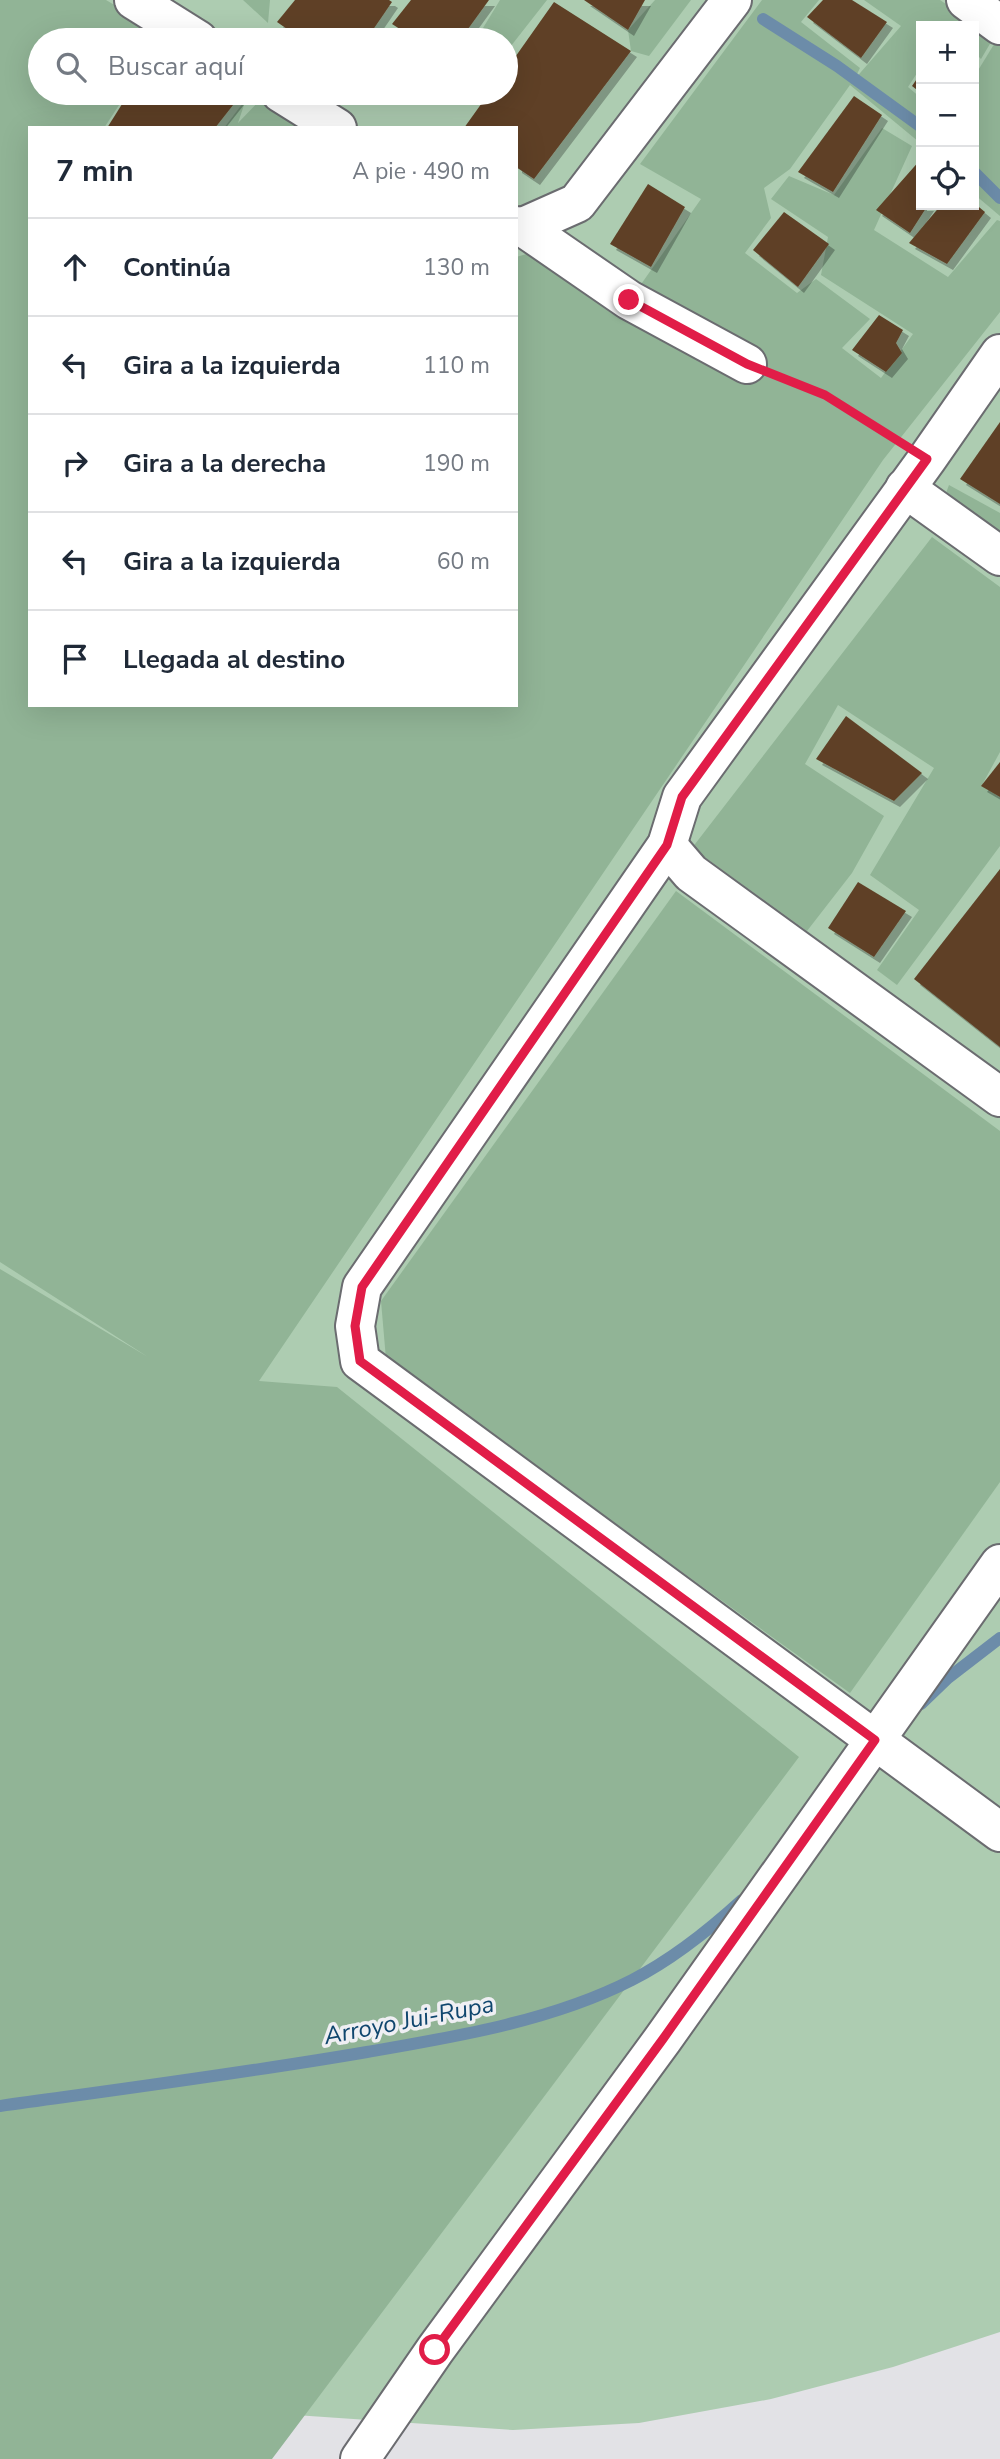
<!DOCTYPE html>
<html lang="es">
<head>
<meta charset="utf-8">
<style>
  :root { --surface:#fff; --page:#f6f6f7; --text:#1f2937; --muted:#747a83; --line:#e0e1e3 }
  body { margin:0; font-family:"Nunito Sans",sans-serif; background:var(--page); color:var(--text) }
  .controls { position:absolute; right:21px; top:21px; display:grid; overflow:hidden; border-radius:0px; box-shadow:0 7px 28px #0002 }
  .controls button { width:63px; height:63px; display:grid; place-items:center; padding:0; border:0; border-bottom:2px solid var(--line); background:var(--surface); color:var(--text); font:35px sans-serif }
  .stop { position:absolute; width:21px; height:21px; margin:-16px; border:5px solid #e11d48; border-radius:50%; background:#fff }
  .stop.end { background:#e11d48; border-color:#fff; box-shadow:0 2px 7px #0008 }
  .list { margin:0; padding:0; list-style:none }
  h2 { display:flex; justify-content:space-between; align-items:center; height:91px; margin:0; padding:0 28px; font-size:30px }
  h2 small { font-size:23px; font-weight:400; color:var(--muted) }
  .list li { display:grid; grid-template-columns:46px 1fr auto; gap:21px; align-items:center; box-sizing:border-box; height:98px; padding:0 28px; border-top:2px solid var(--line) }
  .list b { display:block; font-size:26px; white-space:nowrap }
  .list em { font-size:23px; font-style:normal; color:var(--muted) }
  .icon { flex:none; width:38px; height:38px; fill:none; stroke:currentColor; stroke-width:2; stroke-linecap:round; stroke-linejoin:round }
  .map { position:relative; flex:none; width:1000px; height:2459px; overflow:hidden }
  .search { position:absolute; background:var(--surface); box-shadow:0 7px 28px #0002; left:28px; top:28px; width:490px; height:77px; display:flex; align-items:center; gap:18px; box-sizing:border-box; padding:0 24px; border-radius:38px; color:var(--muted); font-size:26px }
  .panel { position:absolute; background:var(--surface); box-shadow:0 7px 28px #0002; left:28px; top:126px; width:490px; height:581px; border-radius:0px }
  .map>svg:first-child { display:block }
</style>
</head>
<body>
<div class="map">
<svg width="1000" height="2459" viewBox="0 0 1000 2459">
  <defs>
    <filter id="shadow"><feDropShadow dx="6" dy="6" stdDeviation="0" flood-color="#0004"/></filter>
  </defs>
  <rect width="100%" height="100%" fill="#e2e2e6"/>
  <path fill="#adccb1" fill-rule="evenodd" d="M0,0H1000V2332L893,2367L771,2399L639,2423L513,2430L266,2413L0,2458ZM921,26H974V205H921ZM40,40H506V93H40ZM30,128H516V705H30Z"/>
  <g fill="#91b496">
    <polygon points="0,0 106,0 165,35 162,40 40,40 40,93 127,93 104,128 30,128 30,705 516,705 516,257 577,240 637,290 701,199 640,164 762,0 819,0 801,22 860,68 854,80 901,26 864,0 940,0 994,37 981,59 974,52 974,26 921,26 921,67 908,87 921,98 921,141 919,142 850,85 790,169 764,188 771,218 745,253 797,293 816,279 870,319 842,348 881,378 913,334 821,275 828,237 771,199 789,176 834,195 882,128 912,146 874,230 948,277 997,220 1000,221 1000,312 883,460 259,1381 337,1387 799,1757 272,2459 0,2459 0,1269 148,1357 0,1262"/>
    <polygon points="243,0 270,0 268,23"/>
    <polygon points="500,0 547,0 507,51 506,40 495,40 483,28"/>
    <polygon points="655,0 691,0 649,56 631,51 628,30"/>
    <polygon points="996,41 1000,43 1000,216 974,194 974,77"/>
    <polygon points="246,99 238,123 261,99 302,128 224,128"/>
    <polygon points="949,485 1000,513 1000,540 943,501"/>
    <polygon points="932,537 1000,587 1000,752 982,785 1000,797 1000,846 897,985 877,970 919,910 870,875 934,768 838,705 805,764 884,816 852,873 807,931 692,848"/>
    <polygon points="676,891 1000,1131 1000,1482 850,1693 386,1359 381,1301"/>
  </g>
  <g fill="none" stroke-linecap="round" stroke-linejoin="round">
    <g stroke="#6c8ca9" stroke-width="12">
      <polyline points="763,19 837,66 921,127"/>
      <polyline points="974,172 1000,198"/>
      <polyline points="921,1704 948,1678 1000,1638"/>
      <path d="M0,2106C122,2089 245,2073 367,2052C454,2037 552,2021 632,1980C673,1959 708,1931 742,1900"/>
    </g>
  </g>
  <g fill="#5f4127" filter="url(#shadow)">
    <polygon points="295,0 389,0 392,2 366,40 303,40 277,22"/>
    <polygon points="411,0 489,0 460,40 417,40 392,24"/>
    <polygon points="584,0 645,0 628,30"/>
    <polygon points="823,0 852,0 887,22 861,58 807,17"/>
    <polygon points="554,2 631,51 534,179 516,167 516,128 464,128 489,93 506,93 506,70"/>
    <polygon points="921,73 921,93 912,86"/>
    <polygon points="129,93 238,93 241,95 215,128 107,128"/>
    <polygon points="854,96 882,115 833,192 798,172"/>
    <polygon points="921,159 921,205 928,205 910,233 876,210"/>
    <polygon points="648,184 685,207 651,267 610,244"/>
    <polygon points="974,203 985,212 947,264 909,243 941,205"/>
    <polygon points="784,212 829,244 798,287 753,250"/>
    <polygon points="879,315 903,330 896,343 902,353 886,372 852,350"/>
    <polygon points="1000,422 1000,504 960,479"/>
    <polygon points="846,716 922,773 894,801 816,759"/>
    <polygon points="1000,762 1000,797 981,786"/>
    <polygon points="1000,869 1000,1047 914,979"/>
    <polygon points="858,882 906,911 874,957 828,928"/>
  </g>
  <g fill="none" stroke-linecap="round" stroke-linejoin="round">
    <defs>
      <g id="minor">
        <polyline points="134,0 198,40"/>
        <polyline points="966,0 1000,25"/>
        <polyline points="281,93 337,128"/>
        <polyline points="516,226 523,227 629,300 747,364"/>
        <polyline points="523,227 577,203 732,0"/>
        <polyline points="1000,354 927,459 682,797 667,845 362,1287 355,1326 360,1361 1000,1832"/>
        <polyline points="905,488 1000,556"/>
        <polyline points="667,845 691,873 1000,1097"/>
        <polyline points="360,2459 435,2350 663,2039 1000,1564"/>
      </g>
    </defs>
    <use href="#minor" stroke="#6b6c70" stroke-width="42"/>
    <polyline stroke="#767679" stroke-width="4.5" stroke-dasharray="5 5" stroke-linecap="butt" points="781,377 825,395 896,439"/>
    <use href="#minor" stroke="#fff" stroke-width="38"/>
  </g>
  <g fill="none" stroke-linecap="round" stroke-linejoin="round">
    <polyline stroke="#e11d48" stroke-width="9" points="435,2350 663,2039 875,1740 360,1361 355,1326 362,1287 667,845 682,797 927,459 825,395 747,364 629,300"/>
  </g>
  <g text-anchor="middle" stroke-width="7" stroke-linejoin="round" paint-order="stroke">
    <g font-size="24" font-style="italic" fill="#0f466e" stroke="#efeff3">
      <text transform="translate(409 2020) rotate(-11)" y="8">Arroyo Jui-Rupa</text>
    </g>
  </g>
</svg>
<div class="controls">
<button>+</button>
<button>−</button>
<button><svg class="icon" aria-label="locate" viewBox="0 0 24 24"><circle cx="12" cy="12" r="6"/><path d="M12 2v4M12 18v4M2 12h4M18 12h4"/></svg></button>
</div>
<div class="stop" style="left:435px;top:2350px"></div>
<div class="stop end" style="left:629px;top:300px"></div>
<div class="search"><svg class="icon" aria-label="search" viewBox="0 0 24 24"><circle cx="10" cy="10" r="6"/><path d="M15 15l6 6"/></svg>Buscar aquí</div>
<section class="panel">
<h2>7 min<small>A pie · 490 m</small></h2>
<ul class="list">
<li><svg class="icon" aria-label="ahead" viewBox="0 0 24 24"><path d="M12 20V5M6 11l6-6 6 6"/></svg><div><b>Continúa</b></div><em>130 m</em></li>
<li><svg class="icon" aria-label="left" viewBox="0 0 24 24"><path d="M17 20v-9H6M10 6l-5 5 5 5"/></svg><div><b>Gira a la izquierda</b></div><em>110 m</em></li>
<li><svg class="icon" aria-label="right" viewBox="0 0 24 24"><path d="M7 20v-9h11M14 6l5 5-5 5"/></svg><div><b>Gira a la derecha</b></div><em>190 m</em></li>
<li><svg class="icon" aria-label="left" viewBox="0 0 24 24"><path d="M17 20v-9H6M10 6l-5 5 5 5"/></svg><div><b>Gira a la izquierda</b></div><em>60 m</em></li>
<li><svg class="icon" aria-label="arrive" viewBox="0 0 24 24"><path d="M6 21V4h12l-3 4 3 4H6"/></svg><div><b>Llegada al destino</b></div></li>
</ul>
</section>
</div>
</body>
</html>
